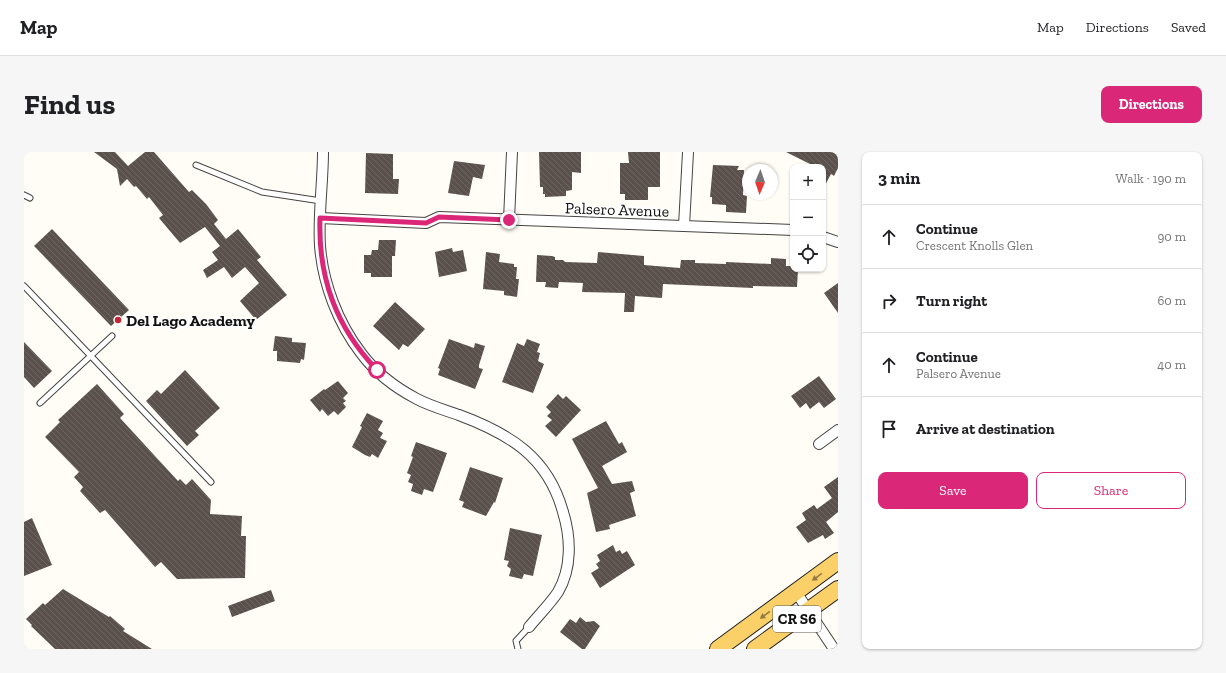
<!DOCTYPE html>
<html lang="en">
<head>
<meta charset="utf-8">
<style>
  :root { --surface:#fff; --page:#f6f6f6; --text:#202124; --muted:#757577; --line:#e0e0e0; --accent:#db2777 }
  body { margin:0; font-family:"Zilla Slab",serif; background:var(--page); color:var(--text) }
  .controls { position:absolute; right:12px; top:12px; display:grid; overflow:hidden; border-radius:8px; box-shadow:0 1px 3px #0004 }
  .controls button { width:36px; height:36px; display:grid; place-items:center; padding:0; border:0; border-bottom:1px solid var(--line); background:var(--surface); color:var(--text); font:20px sans-serif }
  .compass { position:absolute; left:718px; top:12px; width:36px; height:36px; border-radius:50%; background:var(--surface); box-shadow:0 1px 3px #0004; rotate:182deg }
  .stop { position:absolute; width:12px; height:12px; margin:-9px; border:3px solid #db2777; border-radius:50%; background:#fff }
  .stop.end { background:#db2777; border-color:#fff; box-shadow:0 1px 4px #0008 }
  .list { margin:0; padding:0; list-style:none }
  h2 { display:flex; justify-content:space-between; align-items:center; height:52px; margin:0; padding:0 16px; font-size:17px }
  h2 small { font-size:13px; font-weight:400; color:var(--muted) }
  .list li { display:grid; grid-template-columns:26px 1fr auto; gap:12px; align-items:center; box-sizing:border-box; height:64px; padding:0 16px; border-top:1px solid var(--line) }
  .list b { display:block; font-size:15px; white-space:nowrap }
  .list p { margin:0; font-size:13px; white-space:nowrap; color:var(--muted) }
  .list em { font-size:13px; font-style:normal; color:var(--muted) }
  .actions { display:flex; gap:8px; padding:12px 16px }
  .actions a { flex:1; padding:9px 0; border:1px solid var(--accent); border-radius:8px; text-align:center; font-size:14px; color:var(--accent) }
  .actions .main { background:var(--accent); color:#fff }
  .icon { flex:none; width:22px; height:22px; fill:none; stroke:currentColor; stroke-width:2; stroke-linecap:round; stroke-linejoin:round }
  .map { position:relative; flex:none; width:814px; height:497px; overflow:hidden; border-radius:8px }
  header { display:flex; align-items:center; gap:24px; box-sizing:border-box; height:56px; padding:0 20px; background:var(--surface); border-bottom:1px solid var(--line) }
  header strong { font-size:19px }
  nav { display:flex; gap:22px; margin-inline-start:auto; font-size:14px }
  .intro { display:flex; align-items:center; justify-content:space-between; box-sizing:border-box; height:96px; padding:0 24px }
  h1 { margin:0; font-size:28px }
  .button { padding:10px 18px; border-radius:8px; background:var(--accent); color:#fff; font-size:14px; font-weight:700 }
  main { display:flex; gap:24px; padding:0 24px }
  aside { flex:1; background:var(--surface); border-radius:8px; box-shadow:0 1px 3px #0004 }
  .map>svg:first-child { display:block }
</style>
</head>
<body>
<header>
<strong>Map</strong>
<nav><a>Map</a><a>Directions</a><a>Saved</a></nav>
</header>
<div class="intro"><h1>Find us</h1><a class="button">Directions</a></div>
<main>
<div class="map">
<svg width="814" height="497" viewBox="0 0 814 497">
  <defs>
    <pattern id="building-back-hatch" width="6" height="6" patternUnits="userSpaceOnUse"><rect width="6" height="6" fill="#5a514d"/><path d="M-1 5l2 2M0 0l6 6M5-1l2 2" fill="none" stroke="#6d6662"/></pattern>
  </defs>
  <rect width="100%" height="100%" fill="#fffdf5"/>
  <g fill="url(#building-back-hatch)">
    <polygon points="70,0 91,0 104,14 121,0 130,0 165,40 168,38 182,52 194,68 190,72 202,87 214,77 237,105 233,108 263,143 232,168 216,149 235,131 221,115 208,126 200,115 183,126 179,118 194,108 188,100 196,94 181,75 156,91 135,66 139,63 125,45 123,47 112,34 110,35 103,27 96,34 93,17"/>
    <polygon points="515,0 557,0 557,21 548,20 548,38 542,39 542,44 521,45 521,42 519,42 519,35 516,35"/>
    <polygon points="604,0 636,0 636,35 624,35 624,48 601,48 601,42 596,42 596,11 605,11"/>
    <polygon points="762,0 814,0 814,16 810,24 807,22 799,37 799,15 792,15"/>
    <polygon points="342,1 369,2 369,27 375,27 374,42 341,41"/>
    <polygon points="430,9 461,13 458,27 449,25 445,44 424,41"/>
    <polygon points="689,13 715,14 713,18 720,18 719,43 723,44 722,61 702,60 702,53 688,52 688,45 686,45"/>
    <polygon points="28,77 105,158 87,174 10,94"/>
    <polygon points="355,88 372,88 371,104 368,104 368,125 347,125 347,121 340,121 340,103 347,103 348,98 354,98"/>
    <polygon points="428,96 429,100 439,98 443,119 415,125 411,100"/>
    <polygon points="462,100 476,102 475,110 490,112 490,115 493,115 492,127 495,127 493,145 480,143 480,139 459,137"/>
    <polygon points="574,100 620,104 620,113 656,116 657,108 671,108 671,111 702,112 702,110 747,112 747,106 762,107 762,114 769,114 769,117 774,117 773,135 729,134 729,136 639,132 638,146 611,144 610,160 600,160 601,141 558,140 559,131 535,130 534,136 521,135 522,130 512,130 513,103 528,104 531,105 531,108 539,108 541,110 573,111"/>
    <polygon points="814,131 814,161 800,141"/>
    <polygon points="371,150 401,177 384,195 379,192 375,198 349,174"/>
    <polygon points="251,184 268,186 268,190 282,191 280,208 277,207 276,211 253,209 253,199 249,199"/>
    <polygon points="425,187 450,196 451,191 461,194 455,213 455,216 459,217 451,237 414,223 416,217 414,216"/>
    <polygon points="503,187 516,192 513,200 516,201 514,209 520,212 509,241 478,230 493,191 500,194"/>
    <polygon points="0,190 28,219 10,236 0,225"/>
    <polygon points="161,218 196,256 171,279 175,283 163,294 122,249 133,238 137,242"/>
    <polygon points="795,224 812,247 800,256 795,250 786,257 782,251 776,256 767,244"/>
    <polygon points="314,229 324,241 319,246 322,249 319,251 322,255 314,263 310,259 304,264 298,257 296,260 286,248 300,237 301,238"/>
    <polygon points="73,232 100,262 96,266 154,329 156,327 162,333 168,327 187,348 186,362 218,364 217,384 222,384 221,426 153,427 137,410 131,415 81,358 76,361 56,339 59,335 50,325 55,320 21,285 36,270 34,268"/>
    <polygon points="534,242 539,247 542,244 557,258 532,285 521,274 528,268 523,264 527,260 522,255"/>
    <polygon points="343,261 359,269 354,278 359,281 356,286 363,289 354,306 348,302 346,305 341,303 328,295 338,275 336,274"/>
    <polygon points="582,269 595,292 598,290 603,300 578,314 588,332 608,329 611,339 606,341 612,364 585,373 586,377 572,380 563,341 574,336 548,287"/>
    <polygon points="392,290 423,301 409,340 400,337 398,343 387,339 389,332 384,330 387,323 383,321 389,305 387,304"/>
    <polygon points="446,315 479,326 471,351 470,350 462,364 438,355 440,350 435,348"/>
    <polygon points="814,325 814,360 802,370 810,381 801,387 799,383 784,391 772,375 782,368 778,361 790,353 793,357 808,346 800,335"/>
    <polygon points="8,366 28,413 0,424 0,370"/>
    <polygon points="486,376 518,383 509,424 500,422 498,427 485,424 487,417 483,414 485,409 480,408"/>
    <polygon points="589,393 592,400 596,398 598,402 603,399 611,413 576,436 567,421 575,416 572,412 576,409 573,403"/>
    <polygon points="39,437 85,465 86,464 101,477 99,479 128,497 31,497 7,474 8,473 2,467 19,451 21,453"/>
    <polygon points="247,438 251,449 208,465 204,454"/>
    <polygon points="556,465 562,470 570,469 576,474 561,497 558,497 536,480 546,467 552,471"/>
  </g>
  <g fill="none" stroke-linecap="round" stroke-linejoin="round">
    <defs>
      <g id="lane">
        <polyline points="172,13 238,40 297,49"/>
        <polyline points="0,43 6,46"/>
        <polyline points="0,134 187,330"/>
        <polyline points="16,251 88,184"/>
        <polyline points="494,497 492,489 505,475"/>
      </g>
      <g id="street">
        <path d="M299,0C299,31 294,63 296,94C299,132 314,171 337,201C351,220 372,236 393,247C406,254 421,258 435,263C486,282 524,305 539,360C547,386 548,416 534,440C526,452 514,464 505,475"/>
        <polyline points="296,66 402,71 415,65 769,78"/>
        <polyline points="485,68 488,0"/>
        <polyline points="660,74 664,0"/>
        <polyline points="799,85 814,90"/>
        <polyline points="795,292 814,278"/>
        <polyline points="772,440 810,497"/>
      </g>
      <g id="primary">
        <polyline points="694,497 814,409"/>
        <polyline points="731,497 814,437"/>
      </g>
    </defs>
    <use href="#lane" stroke="#444" stroke-width="7"/>
    <use href="#street" stroke="#444" stroke-width="12"/>
    <use href="#primary" stroke="#222" stroke-width="18"/>
    <use href="#lane" stroke="#fff" stroke-width="5"/>
    <use href="#street" stroke="#fff" stroke-width="10"/>
    <use href="#primary" stroke="#fbd069" stroke-width="16"/>
  </g>
  <defs><path id="oneway-solid" d="M-6-.8H1V-3.2L6.5 0L1 3.2V.8H-6Z"/></defs>
  <g fill="#927a41">
    <use href="#oneway-solid" transform="translate(793 425) rotate(144)"/>
    <use href="#oneway-solid" transform="translate(741 463) rotate(144)"/>
  </g>
  <g fill="none" stroke-linecap="round" stroke-linejoin="round">
    <path stroke="#db2777" stroke-width="5" d="M353,218C312,175 294,126 296,66L402,71L415,65L485,68"/>
  </g>
  <circle fill="#c62434" stroke="#fff" stroke-width="1.5" cx="94" cy="168" r="4"/>
  <g text-anchor="middle" stroke-width="4" stroke-linejoin="round" paint-order="stroke">
    <rect fill="#fff" stroke="#585858" stroke-width="1" x="749" y="454" width="48" height="26" rx="3"/>
    <g font-size="15" font-weight="bold" fill="#111">
      <text x="773" y="472">CR S6</text>
    </g>
    <g font-size="16" fill="#111" stroke="#fff">
      <text transform="translate(593 57) rotate(2)" y="6">Palsero Avenue</text>
    </g>
    <g font-size="16" font-weight="bold" fill="#111" stroke="#fff" text-anchor="start">
      <text x="102" y="174">Del Lago Academy</text>
    </g>
  </g>
</svg>
<div class="controls">
<button>+</button>
<button>−</button>
<button><svg class="icon" aria-label="locate" viewBox="0 0 24 24"><circle cx="12" cy="12" r="6"/><path d="M12 2v4M12 18v4M2 12h4M18 12h4"/></svg></button>
</div>
<svg class="compass" viewBox="-18 -18 36 36"><path d="M0-13l5 13h-10z" fill="#e53935"/><path d="M0 13l5-13h-10z" fill="#757577"/></svg>
<div class="stop" style="left:353px;top:218px"></div>
<div class="stop end" style="left:485px;top:68px"></div>
</div>
<aside>
<h2>3 min<small>Walk · 190 m</small></h2>
<ul class="list">
<li><svg class="icon" aria-label="ahead" viewBox="0 0 24 24"><path d="M12 20V5M6 11l6-6 6 6"/></svg><div><b>Continue</b><p>Crescent Knolls Glen</p></div><em>90 m</em></li>
<li><svg class="icon" aria-label="right" viewBox="0 0 24 24"><path d="M7 20v-9h11M14 6l5 5-5 5"/></svg><div><b>Turn right</b></div><em>60 m</em></li>
<li><svg class="icon" aria-label="ahead" viewBox="0 0 24 24"><path d="M12 20V5M6 11l6-6 6 6"/></svg><div><b>Continue</b><p>Palsero Avenue</p></div><em>40 m</em></li>
<li><svg class="icon" aria-label="arrive" viewBox="0 0 24 24"><path d="M6 21V4h12l-3 4 3 4H6"/></svg><div><b>Arrive at destination</b></div></li>
</ul>
<div class="actions"><a class="main">Save</a><a>Share</a></div>
</aside>
</main>
</body>
</html>
